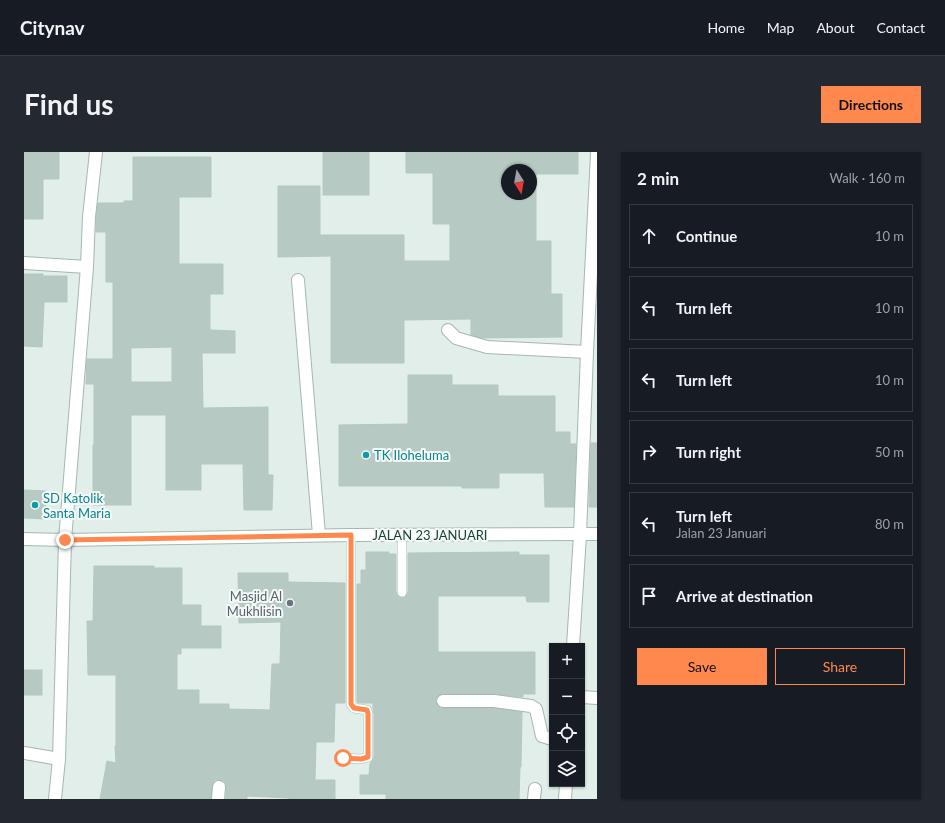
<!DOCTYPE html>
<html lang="en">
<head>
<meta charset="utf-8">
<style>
  :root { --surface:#171b24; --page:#242831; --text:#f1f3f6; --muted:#9ea1a6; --line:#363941; --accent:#ff884e }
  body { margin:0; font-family:Lato,sans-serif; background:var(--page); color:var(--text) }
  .controls { position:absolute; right:12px; bottom:12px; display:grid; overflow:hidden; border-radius:0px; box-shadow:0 1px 3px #0004 }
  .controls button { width:36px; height:36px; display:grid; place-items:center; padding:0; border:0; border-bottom:1px solid var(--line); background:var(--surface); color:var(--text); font:20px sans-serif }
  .compass { position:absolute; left:477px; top:12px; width:36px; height:36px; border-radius:50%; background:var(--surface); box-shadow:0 1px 3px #0004; rotate:169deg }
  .stop { position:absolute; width:12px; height:12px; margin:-9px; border:3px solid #ff884e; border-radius:50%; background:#fff }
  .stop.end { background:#ff884e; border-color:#fff; box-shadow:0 1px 4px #0008 }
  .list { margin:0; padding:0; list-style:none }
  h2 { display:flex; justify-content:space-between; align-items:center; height:52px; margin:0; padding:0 16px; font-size:17px }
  h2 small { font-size:13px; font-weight:400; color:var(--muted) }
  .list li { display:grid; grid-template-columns:26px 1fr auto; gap:12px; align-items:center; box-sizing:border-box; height:64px; margin:0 8px 8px; padding:0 8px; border:1px solid var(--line); border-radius:0px }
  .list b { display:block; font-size:15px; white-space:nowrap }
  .list p { margin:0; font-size:13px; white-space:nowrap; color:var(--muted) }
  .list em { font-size:13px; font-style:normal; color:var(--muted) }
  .actions { display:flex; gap:8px; padding:12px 16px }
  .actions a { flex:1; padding:9px 0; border:1px solid var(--accent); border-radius:0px; text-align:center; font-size:14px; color:var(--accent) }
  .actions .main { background:var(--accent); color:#111 }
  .icon { flex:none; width:22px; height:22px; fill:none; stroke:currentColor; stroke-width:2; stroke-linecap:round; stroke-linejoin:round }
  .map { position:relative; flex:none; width:573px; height:647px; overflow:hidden; border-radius:0px }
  header { display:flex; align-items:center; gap:24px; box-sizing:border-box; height:56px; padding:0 20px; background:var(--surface); border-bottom:1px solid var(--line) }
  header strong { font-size:19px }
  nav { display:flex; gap:22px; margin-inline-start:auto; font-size:14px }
  .intro { display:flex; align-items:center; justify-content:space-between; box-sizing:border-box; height:96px; padding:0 24px }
  h1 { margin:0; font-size:28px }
  .button { padding:10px 18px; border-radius:0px; background:var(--accent); color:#111; font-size:14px; font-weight:700 }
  main { display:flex; gap:24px; padding:0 24px }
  aside { flex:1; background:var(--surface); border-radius:0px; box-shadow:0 1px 3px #0004 }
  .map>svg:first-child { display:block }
</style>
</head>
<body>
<header>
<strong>Citynav</strong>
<nav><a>Home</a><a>Map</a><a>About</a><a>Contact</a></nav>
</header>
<div class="intro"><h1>Find us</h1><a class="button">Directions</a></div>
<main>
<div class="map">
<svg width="573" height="647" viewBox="0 0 573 647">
  <rect width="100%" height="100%" fill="#e2eee9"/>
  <g fill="#b7c9c3" stroke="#b3c8c1" fill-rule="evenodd">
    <polygon points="0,0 35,0 35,27 19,27 19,67 0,67"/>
    <rect x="299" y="0" width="46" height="43"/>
    <path d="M382,0H554V22H512V89H527V142H538V185L457,186L447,183V167L380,168V211H307V104L254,105V34H296V83H380V109H426V72H409V21H382ZM483,18H507V42H483Z"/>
    <path d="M109,5H187V45H155V112H199V142H186V178L211,179V201H178L179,256L244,255V323H249L248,358H220L219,312H177V338H142V263H107V353H69V293H70V232H62L63,207H89V130H82V80H72V66L74,51H100V49H109ZM148,195V230H107V196Z"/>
    <polygon points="0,122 19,122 19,124 43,124 43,150 20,150 18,195 0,194"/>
    <polygon points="384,223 428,223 428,233 474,233 474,244 531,244 531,280 546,280 546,292 552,292 550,355 521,355 520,321 475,321 475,336 438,336 438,334 315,334 315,273 384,272"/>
    <polygon points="567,291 573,291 573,355 565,355"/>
    <polygon points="0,338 22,339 22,367 0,366"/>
    <polygon points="342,400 365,400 365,402 372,402 372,440 373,443 378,446 381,445 384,440 384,401 495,400 495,403 525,403 525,450 503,450 502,444 414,444 414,500 511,500 511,542 499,542 499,545 470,542 419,542 415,543 412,546 412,549 413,553 416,556 470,556 498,560 497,615 496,615 495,647 362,647 362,642 336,642 336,623 345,623 346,611 349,608 350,605 350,562 349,556 349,551 337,551 333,550 333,432 337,432 337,418 342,418"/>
    <polygon points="70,414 130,414 130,416 158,416 158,453 177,453 177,474 197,474 197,496 157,496 157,502 153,502 153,538 175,538 175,552 205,552 205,557 246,558 248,512 256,512 257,470 215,471 214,421 264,421 264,430 321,431 321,551 311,551 310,590 292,590 291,628 311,628 311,647 264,647 264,646 223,644 223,647 202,647 202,632 200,629 195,628 191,628 189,631 187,647 76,647 83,609 92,611 91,594 92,593 92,523 64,523 63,469 69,469"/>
    <rect x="0" y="518" width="18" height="25"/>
  </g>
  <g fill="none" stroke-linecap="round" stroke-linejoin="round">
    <defs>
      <g id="service">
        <polyline points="378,383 378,440"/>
        <polyline points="319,606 337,607 344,605 344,562 343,558 330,556 327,552 327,383"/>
      </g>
      <g id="minor">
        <polyline points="0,111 63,115"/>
        <polyline points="274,128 295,383"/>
        <polyline points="424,178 432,186 463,195 563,200"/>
        <polyline points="549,494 556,383 563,200 573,2"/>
        <polyline points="558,545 573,546"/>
        <polyline points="419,549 470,549 507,554 512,557 518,584 528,587"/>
        <polyline points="0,601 35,607"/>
        <polyline points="31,647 35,607 41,388 63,115 65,65 72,0"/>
        <polyline points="194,647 195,635"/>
        <polyline points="510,647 511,637"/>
        <polyline points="541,647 542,632"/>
      </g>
      <polyline id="tertiary" points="0,387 41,388 327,383 573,382"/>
    </defs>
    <use href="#service" stroke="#a4b7b1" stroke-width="10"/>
    <use href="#minor" stroke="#a4b7b1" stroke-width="14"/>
    <use href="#tertiary" stroke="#a4b7b1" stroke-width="14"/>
    <use href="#service" stroke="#fff" stroke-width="9"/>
    <use href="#minor" stroke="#fff" stroke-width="12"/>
    <use href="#tertiary" stroke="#fff" stroke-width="12"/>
  </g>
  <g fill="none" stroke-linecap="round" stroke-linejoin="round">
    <polyline stroke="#ff884e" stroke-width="5" points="41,388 327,383 327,552 330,556 343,558 344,562 344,605 337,607 319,606"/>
  </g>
  <g fill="#0f9aa8" stroke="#f3faf7" stroke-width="1.5">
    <circle cx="342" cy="303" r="4"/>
    <circle cx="11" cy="353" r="4"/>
  </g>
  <circle fill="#6b7280" stroke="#f3faf7" stroke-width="1.5" cx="266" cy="451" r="4"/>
  <g text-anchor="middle" stroke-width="4" stroke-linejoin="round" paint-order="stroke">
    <g font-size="13" fill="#0d838f" stroke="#f3faf7" text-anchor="start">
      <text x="350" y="308">TK Iloheluma</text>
      <text x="19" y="351">SD Katolik<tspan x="19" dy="15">Santa Maria</tspan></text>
    </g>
    <g font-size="13" fill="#20413a" stroke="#f3faf7">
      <text x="406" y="388">JALAN 23 JANUARI</text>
    </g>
    <g font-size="13" fill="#5b616d" stroke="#f3faf7" text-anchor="end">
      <text x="258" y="449">Masjid Al<tspan x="258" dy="15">Mukhlisin</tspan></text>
    </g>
  </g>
</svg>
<div class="controls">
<button>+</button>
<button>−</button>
<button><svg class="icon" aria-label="locate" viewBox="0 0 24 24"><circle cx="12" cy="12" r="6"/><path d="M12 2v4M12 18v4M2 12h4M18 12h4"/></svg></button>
<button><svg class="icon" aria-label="layers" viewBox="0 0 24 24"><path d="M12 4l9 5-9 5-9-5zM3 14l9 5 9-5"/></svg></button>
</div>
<svg class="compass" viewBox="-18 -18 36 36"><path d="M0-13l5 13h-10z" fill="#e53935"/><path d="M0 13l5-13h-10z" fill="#9ea1a6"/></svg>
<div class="stop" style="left:319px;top:606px"></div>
<div class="stop end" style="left:41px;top:388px"></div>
</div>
<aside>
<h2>2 min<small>Walk · 160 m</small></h2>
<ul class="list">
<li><svg class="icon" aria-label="ahead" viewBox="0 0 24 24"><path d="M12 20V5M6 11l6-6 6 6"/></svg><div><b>Continue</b></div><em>10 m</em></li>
<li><svg class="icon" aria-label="left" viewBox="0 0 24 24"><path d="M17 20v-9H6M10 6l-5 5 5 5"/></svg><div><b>Turn left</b></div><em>10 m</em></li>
<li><svg class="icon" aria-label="left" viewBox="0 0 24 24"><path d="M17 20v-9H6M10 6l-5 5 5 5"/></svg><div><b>Turn left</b></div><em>10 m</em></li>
<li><svg class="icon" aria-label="right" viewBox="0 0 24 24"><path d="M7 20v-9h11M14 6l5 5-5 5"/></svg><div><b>Turn right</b></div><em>50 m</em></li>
<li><svg class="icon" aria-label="left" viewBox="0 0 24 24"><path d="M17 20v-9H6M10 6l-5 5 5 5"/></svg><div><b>Turn left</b><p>Jalan 23 Januari</p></div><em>80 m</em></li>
<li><svg class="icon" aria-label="arrive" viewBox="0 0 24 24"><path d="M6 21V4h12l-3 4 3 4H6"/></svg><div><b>Arrive at destination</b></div></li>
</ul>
<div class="actions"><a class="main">Save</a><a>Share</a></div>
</aside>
</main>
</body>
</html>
